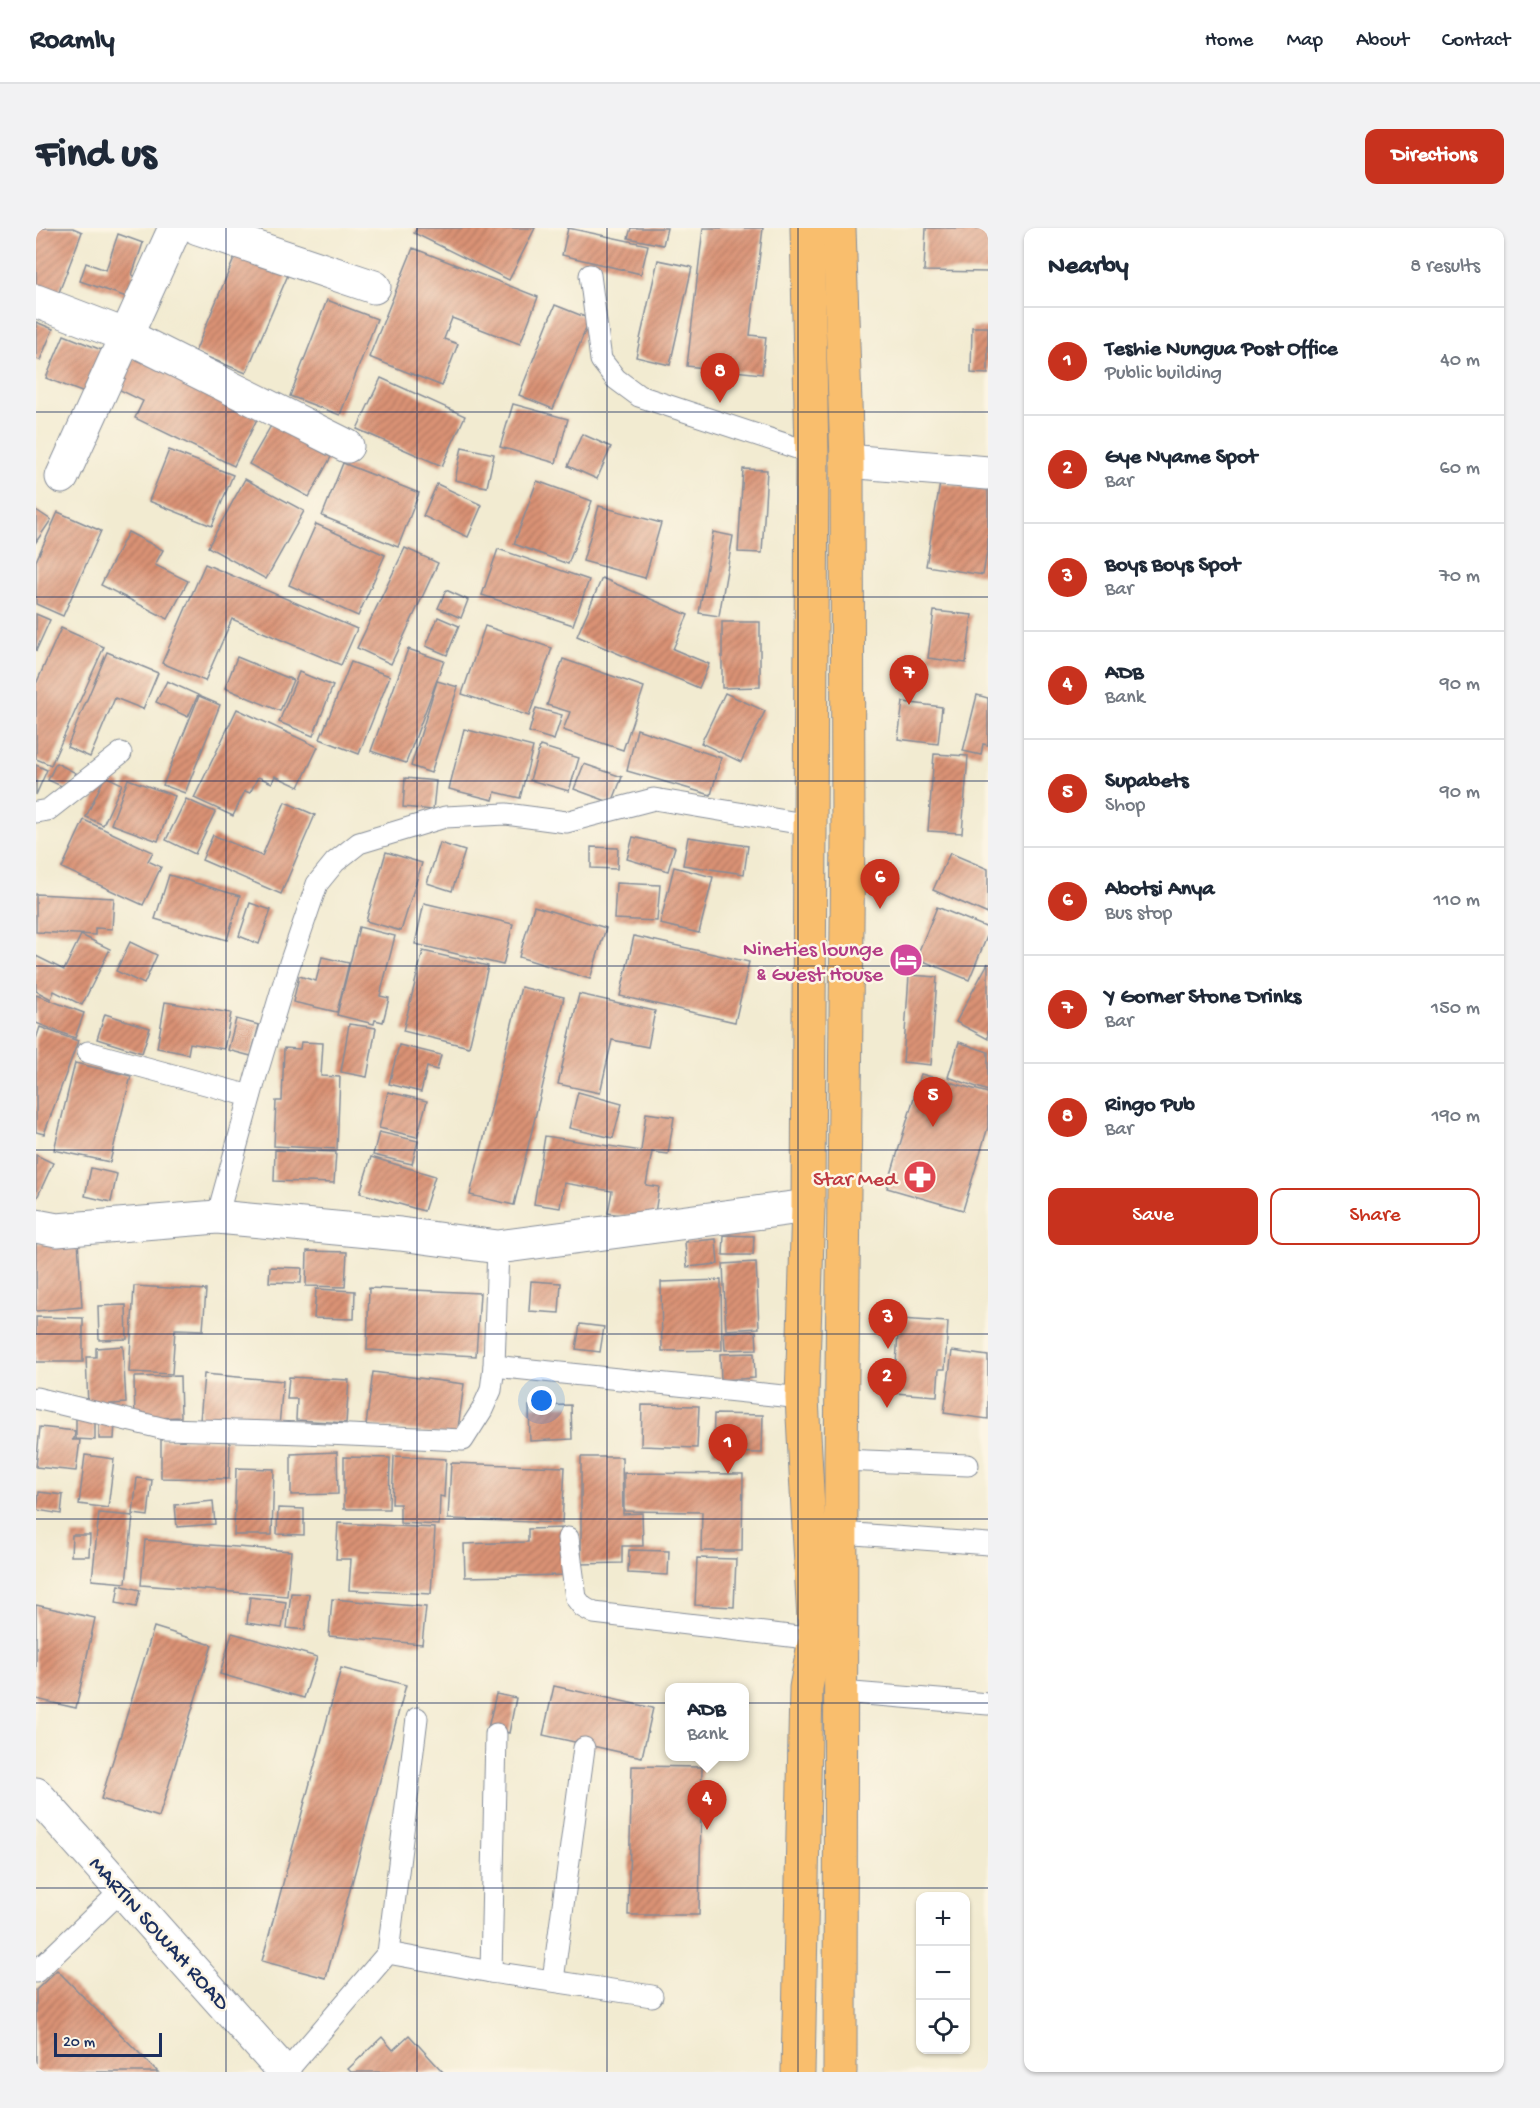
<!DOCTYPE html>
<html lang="en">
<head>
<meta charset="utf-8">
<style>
  :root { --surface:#fff; --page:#f2f2f3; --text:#1f2937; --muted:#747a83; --line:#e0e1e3; --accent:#c8321e }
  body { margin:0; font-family:"Gochi Hand",sans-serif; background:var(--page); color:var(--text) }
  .controls { position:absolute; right:18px; bottom:18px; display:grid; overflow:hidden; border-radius:12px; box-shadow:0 2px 4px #0004 }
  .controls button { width:54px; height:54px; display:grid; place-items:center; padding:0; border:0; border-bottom:2px solid var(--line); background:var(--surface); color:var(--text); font:30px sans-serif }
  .scale { position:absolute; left:18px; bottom:15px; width:108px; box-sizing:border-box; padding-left:6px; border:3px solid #1b2f5e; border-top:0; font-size:16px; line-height:21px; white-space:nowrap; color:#1b2f5e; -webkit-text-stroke:4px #fcf5e5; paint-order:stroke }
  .you { position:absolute; left:506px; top:1173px; width:21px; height:21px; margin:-15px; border:4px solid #fff; border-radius:50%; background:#1a73e8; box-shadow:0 0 0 9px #1a73e833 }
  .badge { display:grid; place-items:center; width:39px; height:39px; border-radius:50%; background:var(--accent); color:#fff; font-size:20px; font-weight:700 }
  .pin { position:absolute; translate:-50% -50px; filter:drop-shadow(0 2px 3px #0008) }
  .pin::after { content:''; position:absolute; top:32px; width:21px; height:18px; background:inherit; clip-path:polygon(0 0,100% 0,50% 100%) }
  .popup { position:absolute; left:629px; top:1455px; width:84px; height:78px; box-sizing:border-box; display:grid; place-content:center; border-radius:12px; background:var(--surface); filter:drop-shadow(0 2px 4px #0005); font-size:20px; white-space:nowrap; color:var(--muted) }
  .popup b { font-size:22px; color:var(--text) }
  .popup::after { content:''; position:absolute; left:50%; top:100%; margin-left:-12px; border:12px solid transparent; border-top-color:var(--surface) }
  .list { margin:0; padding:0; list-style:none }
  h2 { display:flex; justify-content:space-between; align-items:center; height:78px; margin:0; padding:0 24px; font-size:26px }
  h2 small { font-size:20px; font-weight:400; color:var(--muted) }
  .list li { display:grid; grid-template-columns:39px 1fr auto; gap:18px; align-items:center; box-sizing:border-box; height:108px; padding:0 24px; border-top:2px solid var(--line) }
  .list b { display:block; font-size:22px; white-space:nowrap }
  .list p { margin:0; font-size:20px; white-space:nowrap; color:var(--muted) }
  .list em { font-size:20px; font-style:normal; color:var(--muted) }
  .actions { display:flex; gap:12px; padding:18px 24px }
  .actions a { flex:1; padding:14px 0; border:2px solid var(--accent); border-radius:12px; text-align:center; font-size:21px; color:var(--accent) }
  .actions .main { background:var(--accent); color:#fff }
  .icon { flex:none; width:33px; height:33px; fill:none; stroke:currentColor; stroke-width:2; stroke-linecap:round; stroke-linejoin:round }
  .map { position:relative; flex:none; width:952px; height:1844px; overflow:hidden; border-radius:12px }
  header { display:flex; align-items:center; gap:36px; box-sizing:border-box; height:84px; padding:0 30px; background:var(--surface); border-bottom:2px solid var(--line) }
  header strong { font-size:28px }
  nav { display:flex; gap:33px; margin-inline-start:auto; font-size:21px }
  .intro { display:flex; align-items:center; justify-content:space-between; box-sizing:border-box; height:144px; padding:0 36px }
  h1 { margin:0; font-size:42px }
  .button { padding:15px 27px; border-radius:12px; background:var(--accent); color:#fff; font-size:21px; font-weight:700 }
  main { display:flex; gap:36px; padding:0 36px }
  aside { flex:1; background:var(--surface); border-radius:12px; box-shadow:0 2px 4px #0004 }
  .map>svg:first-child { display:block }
</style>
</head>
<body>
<header>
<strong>Roamly</strong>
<nav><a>Home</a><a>Map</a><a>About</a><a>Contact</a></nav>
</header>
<div class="intro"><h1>Find us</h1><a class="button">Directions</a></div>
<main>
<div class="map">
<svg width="952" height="1844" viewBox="0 0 952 1844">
  <defs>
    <pattern id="building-hatch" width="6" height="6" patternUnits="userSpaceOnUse" patternTransform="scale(1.5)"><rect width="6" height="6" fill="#da9274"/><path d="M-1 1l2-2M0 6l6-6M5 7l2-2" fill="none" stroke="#b07862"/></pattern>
  </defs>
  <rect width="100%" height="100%" fill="#fcf5e5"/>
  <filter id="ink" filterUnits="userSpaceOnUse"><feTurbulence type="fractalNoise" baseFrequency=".0167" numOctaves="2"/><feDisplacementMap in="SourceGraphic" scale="12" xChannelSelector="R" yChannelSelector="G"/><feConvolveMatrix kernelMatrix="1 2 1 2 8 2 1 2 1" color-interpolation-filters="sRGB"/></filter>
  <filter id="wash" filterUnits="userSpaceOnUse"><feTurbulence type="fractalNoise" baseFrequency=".008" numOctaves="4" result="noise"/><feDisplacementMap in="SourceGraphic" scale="24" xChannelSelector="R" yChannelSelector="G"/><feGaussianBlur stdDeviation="1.35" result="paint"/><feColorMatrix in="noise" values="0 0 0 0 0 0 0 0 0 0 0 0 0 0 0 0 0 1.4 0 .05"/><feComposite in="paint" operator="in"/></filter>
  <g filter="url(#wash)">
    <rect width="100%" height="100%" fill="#f2ebd1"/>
    <g id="blocks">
      <g fill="url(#building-hatch)">
        <polygon points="0,0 37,0 46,4 22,67 0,58"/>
        <polygon points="381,0 499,0 473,52 378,5"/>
        <polygon points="532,0 612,17 605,46 526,27"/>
        <polygon points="595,0 631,0 627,17 592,10"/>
        <polygon points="667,0 727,0 714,107 730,109 726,146 651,138"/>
        <polygon points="890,0 952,0 952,44 888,43"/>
        <polygon points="82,6 107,15 96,47 112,52 105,74 44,53 50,35 70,42"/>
        <polygon points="377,20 502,69 484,116 416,90 408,111 422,116 406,158 333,129"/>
        <polygon points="200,26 252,47 210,145 159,124"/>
        <polygon points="622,32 656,39 634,137 600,129"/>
        <polygon points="291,72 341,91 304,187 254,168"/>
        <polygon points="519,77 554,91 517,181 483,167"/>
        <polygon points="0,94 17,101 4,132 0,131"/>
        <polygon points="936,99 952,99 952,146 935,145"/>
        <polygon points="28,107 73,125 56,168 10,150"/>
        <polygon points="98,128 222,189 198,238 99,190 107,173 82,161"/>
        <polygon points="345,150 429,188 406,238 321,201"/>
        <polygon points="477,176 532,191 520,235 464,219"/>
        <polygon points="236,196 295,229 273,269 213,236"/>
        <polygon points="546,206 575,219 561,251 532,238"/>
        <polygon points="426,219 458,226 451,259 419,252"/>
        <polygon points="133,222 197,247 176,298 113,273"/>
        <polygon points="307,235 383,265 362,319 286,288"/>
        <polygon points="707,241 731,242 726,325 702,324"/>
        <polygon points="209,251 268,283 230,351 172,319"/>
        <polygon points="501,253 556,273 532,336 478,316"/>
        <polygon points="904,255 952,262 952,318 947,347 890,338"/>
        <polygon points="401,256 446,277 432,309 387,288"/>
        <polygon points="563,278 625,295 609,350 547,333"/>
        <polygon points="0,282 15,292 0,314"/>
        <polygon points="22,284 65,303 27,388 0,376 0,333"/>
        <polygon points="280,296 349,327 322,388 253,357"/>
        <polygon points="92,304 127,322 119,337 152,353 132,391 65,357"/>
        <polygon points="677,304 697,308 683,388 663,385"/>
        <polygon points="369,320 402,335 355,436 321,420"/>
        <polygon points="462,321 553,352 537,397 446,367"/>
        <polygon points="169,336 321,401 305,437 196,391 169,453 126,435"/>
        <polygon points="566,350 652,387 637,421 673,436 663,460 541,408"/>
        <polygon points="410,362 432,372 425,390 402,380"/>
        <polygon points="898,383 936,387 930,435 892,430"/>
        <polygon points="0,386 14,392 0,423"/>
        <polygon points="402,389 423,398 411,427 390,418"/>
        <polygon points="686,394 724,394 724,459 686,460"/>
        <polygon points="449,398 516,420 493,488 426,466"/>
        <polygon points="25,400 68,419 15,537 0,531 0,456"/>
        <polygon points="372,421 408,433 370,535 335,523"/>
        <polygon points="71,424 122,445 107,481 79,470 54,529 31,519"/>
        <polygon points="201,429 257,452 244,483 189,460"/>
        <polygon points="527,431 608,459 587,522 527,502 534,484 511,477"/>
        <polygon points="315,434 354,448 323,526 284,511"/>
        <polygon points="263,444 297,458 277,508 243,494"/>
        <polygon points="131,453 162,467 152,489 120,474"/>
        <polygon points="401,453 422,459 395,545 375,538"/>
        <polygon points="689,465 729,483 705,534 665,515"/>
        <polygon points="941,467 952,470 952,517 947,516 945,527 927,523"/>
        <polygon points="163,468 184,477 149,565 127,557"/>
        <polygon points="867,474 906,479 902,516 862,511"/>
        <polygon points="500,480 526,487 518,512 493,504"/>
        <polygon points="201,481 282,519 263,559 239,548 236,555 222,549 214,565 209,563 197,588 158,570"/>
        <polygon points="428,501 497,519 484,570 459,564 457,572 413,561"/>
        <polygon points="601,501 685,530 675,567 591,543"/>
        <polygon points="504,518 543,530 533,563 494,552"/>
        <polygon points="898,526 932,528 926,605 892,603"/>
        <polygon points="20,535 40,545 32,561 12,552"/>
        <polygon points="548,536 586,549 576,575 538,561"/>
        <polygon points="0,537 11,542 0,567"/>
        <polygon points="69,548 86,556 67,597 50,589"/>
        <polygon points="369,550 400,553 397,582 367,579"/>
        <polygon points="92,551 139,568 122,613 75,596"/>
        <polygon points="150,571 179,584 159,626 130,612"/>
        <polygon points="249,574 279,587 245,666 166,632 177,607 226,628"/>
        <polygon points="48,592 117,624 112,633 125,639 107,677 26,640"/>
        <polygon points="597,609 639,619 632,643 591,631"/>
        <polygon points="652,609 712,618 708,646 647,637"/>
        <polygon points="404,615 429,623 416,663 391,655"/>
        <polygon points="555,619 582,620 581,641 555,640"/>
        <polygon points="350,624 386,635 365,703 330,693"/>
        <polygon points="914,625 952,641 952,686 897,662"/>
        <polygon points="638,639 677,649 663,705 624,696"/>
        <polygon points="133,647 204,668 191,712 119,691"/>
        <polygon points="580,655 624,657 621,693 578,691"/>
        <polygon points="0,666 78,670 76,701 59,700 59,707 0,704"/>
        <polygon points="214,675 235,682 223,716 203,708"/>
        <polygon points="388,675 477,696 467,737 379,716"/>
        <polygon points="498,678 570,700 554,751 483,729"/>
        <polygon points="901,679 952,700 952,706 933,752 880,730"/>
        <polygon points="323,699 359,708 344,768 353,770 347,794 339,792 338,796 301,787"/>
        <polygon points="45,707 74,721 46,777 18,763 15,771 0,763 0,728 28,742"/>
        <polygon points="598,708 713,734 699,794 584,768"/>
        <polygon points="94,714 121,727 108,756 80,743"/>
        <polygon points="387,723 452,738 433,819 367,803"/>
        <polygon points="286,729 313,735 301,784 257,774 263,748 280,753"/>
        <polygon points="952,735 952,811 920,794"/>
        <polygon points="873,747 901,749 895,837 867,834"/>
        <polygon points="485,759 528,769 478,977 434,967"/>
        <polygon points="543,766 619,783 612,819 576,812 564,865 522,856"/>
        <polygon points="0,767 48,785 39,810 0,795"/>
        <polygon points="129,774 195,785 188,821 154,815 152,826 121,820"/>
        <polygon points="69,786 114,800 106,825 61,811"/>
        <polygon points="200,791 223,797 215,828 192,822"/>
        <polygon points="313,796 340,800 331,849 305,844"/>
        <polygon points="4,799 42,813 8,906 0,904 0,811"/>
        <polygon points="265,814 287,815 285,848 304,849 301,921 238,918 240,873 246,873 248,820 264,821"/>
        <polygon points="923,814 952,824 952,863 912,849"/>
        <polygon points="363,817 405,827 401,842 391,839 385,864 353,856"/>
        <polygon points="39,835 95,848 74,934 18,922"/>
        <polygon points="885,846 952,865 952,899 927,982 851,960"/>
        <polygon points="352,864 391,873 381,909 343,900"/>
        <polygon points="542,864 586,876 577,910 533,900"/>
        <polygon points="610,885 638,889 632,926 616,924 610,957 623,959 618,992 572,985 576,963 528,955 524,980 498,976 509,908 605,923"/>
        <polygon points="343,904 382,913 376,936 337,927"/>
        <polygon points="239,922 300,924 298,955 238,953"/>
        <polygon points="0,927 17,935 0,972"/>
        <polygon points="335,929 399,948 388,983 324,965"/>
        <polygon points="55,940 81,946 75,974 49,968"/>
        <polygon points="688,1007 718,1008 717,1027 687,1027"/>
        <polygon points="680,1011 682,1036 651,1039 649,1014"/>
        <polygon points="42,1012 46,1079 0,1083 0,1015"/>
        <polygon points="271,1023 311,1024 309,1059 270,1058"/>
        <polygon points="720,1034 723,1100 690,1102 687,1036"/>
        <polygon points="234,1039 266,1040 265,1055 233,1054"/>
        <polygon points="685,1052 686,1122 626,1123 625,1054"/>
        <polygon points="495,1053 525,1055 523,1085 493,1083"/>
        <polygon points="98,1058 170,1062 167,1102 139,1101 136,1146 93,1144"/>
        <polygon points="333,1060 444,1065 440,1128 331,1122"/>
        <polygon points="280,1061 319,1063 318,1091 278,1090"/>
        <polygon points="90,1077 91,1111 63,1112 62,1078"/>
        <polygon points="0,1089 47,1090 47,1134 0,1134"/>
        <polygon points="863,1091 912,1094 909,1141 903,1141 901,1168 858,1165"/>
        <polygon points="544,1096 568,1099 564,1124 540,1121"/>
        <polygon points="720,1103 721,1121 689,1122 688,1104"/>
        <polygon points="87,1118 90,1175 52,1178 50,1129 60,1129 60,1120"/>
        <polygon points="916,1123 952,1128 952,1191 908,1185"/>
        <polygon points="718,1125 719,1150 685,1152 684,1126"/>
        <polygon points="337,1144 428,1156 421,1208 330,1197"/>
        <polygon points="168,1146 247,1153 243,1199 164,1193"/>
        <polygon points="144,1148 145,1189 99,1191 98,1149"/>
        <polygon points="253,1149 313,1152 310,1195 260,1192 261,1171 251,1171"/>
        <polygon points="535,1177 536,1211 494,1213 493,1178"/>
        <polygon points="606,1177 663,1178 661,1220 605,1218"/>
        <polygon points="678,1186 727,1187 726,1225 677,1224"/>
        <polygon points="59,1188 59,1212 40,1211 40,1189"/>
        <polygon points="63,1194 79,1194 78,1211 63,1211"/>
        <polygon points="4,1199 39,1203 38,1211 36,1212 44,1212 40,1243 0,1239"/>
        <polygon points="125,1211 194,1212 193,1251 125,1250"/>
        <polygon points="301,1224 302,1266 255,1267 255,1226"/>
        <polygon points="49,1227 78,1231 72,1280 43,1276"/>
        <polygon points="358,1228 410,1231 408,1269 404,1268 403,1297 364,1295 364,1276 356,1276"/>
        <polygon points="308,1229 354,1230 353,1281 308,1281"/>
        <polygon points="545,1229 586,1229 587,1286 606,1285 607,1318 586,1318 586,1335 545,1336"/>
        <polygon points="415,1235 529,1239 526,1295 412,1291"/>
        <polygon points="200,1240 238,1241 236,1307 198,1307"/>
        <polygon points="588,1245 707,1246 706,1323 665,1323 666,1284 588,1283"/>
        <polygon points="101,1250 116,1252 112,1288 97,1286"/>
        <polygon points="3,1264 27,1267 25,1286 1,1282"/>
        <polygon points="177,1273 179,1296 141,1299 139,1277"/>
        <polygon points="242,1280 268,1281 268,1307 241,1306"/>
        <polygon points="63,1285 97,1288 90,1355 56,1352"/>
        <polygon points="302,1295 399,1300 395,1366 313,1362 315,1331 300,1331"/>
        <polygon points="527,1300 528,1347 429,1349 428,1316 492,1314 492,1301"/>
        <polygon points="36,1307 54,1307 53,1328 35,1328"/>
        <polygon points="109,1312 255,1323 251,1368 105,1357"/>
        <polygon points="593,1322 633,1323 632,1347 592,1345"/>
        <polygon points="661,1330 700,1331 698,1379 659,1377"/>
        <polygon points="83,1357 104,1362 100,1379 80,1375"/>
        <polygon points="255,1365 273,1366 269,1402 251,1400"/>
        <polygon points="214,1369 250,1374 246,1400 211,1395"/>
        <polygon points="296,1371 390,1379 386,1416 293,1408"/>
        <polygon points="0,1377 59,1390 40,1480 0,1471"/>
        <polygon points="118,1399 176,1417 123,1589 65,1571"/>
        <polygon points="196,1405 281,1429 268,1470 184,1446"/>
        <polygon points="305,1440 370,1457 290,1750 226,1733"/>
        <polygon points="518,1458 617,1480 606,1529 507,1507"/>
        <polygon points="460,1466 480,1470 473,1505 452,1500"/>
        <polygon points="596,1538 666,1539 663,1687 592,1687"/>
        <polygon points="21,1742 122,1844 0,1844 0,1762"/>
        <polygon points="373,1807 407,1844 315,1844 312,1841 346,1809 357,1822"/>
      </g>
    </g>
  </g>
  <g filter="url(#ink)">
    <use href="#blocks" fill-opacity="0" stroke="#868d98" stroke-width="1.5"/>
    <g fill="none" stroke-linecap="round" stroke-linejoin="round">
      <defs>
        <g id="service">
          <polyline points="554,47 565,132 580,151 603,168 776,225"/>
          <polyline points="0,584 12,582 85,525"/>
          <polyline points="52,824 214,868"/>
          <polyline points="181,989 220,848 252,741 281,656 299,634 323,615 409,589 470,586 530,594 618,571 774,597"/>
          <polyline points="458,1138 766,1170"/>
          <polyline points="0,1170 129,1201 268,1205 427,1212 446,1182 455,1162 458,1138 462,1019"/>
          <polyline points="805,1232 932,1237"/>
          <polyline points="806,1305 952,1316"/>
          <polyline points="532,1310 540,1370 547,1379 558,1385 779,1411"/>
          <polyline points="805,1464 952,1476"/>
          <polyline points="352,1725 381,1490"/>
          <polyline points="0,1744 87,1661"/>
          <polyline points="455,1744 460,1506"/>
          <polyline points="517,1752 548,1520"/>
          <polyline points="250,1844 352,1725 455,1744 616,1768"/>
        </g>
        <g id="minor">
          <polyline points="162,0 338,59"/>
          <polyline points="0,73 91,108 311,218"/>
          <polyline points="811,233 952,245"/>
          <polyline points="26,249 139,0"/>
          <polyline points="0,998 21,1002 181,989 364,1006 462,1019 772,978"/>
        </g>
        <polyline id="tertiary" points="0,1566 248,1844"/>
        <g id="primary">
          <polyline points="803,0 811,233 812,607 805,1232 804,1844"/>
          <polyline points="762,1844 770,1460 779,1411 766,1170 772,978 776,225 771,0"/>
        </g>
      </defs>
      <use href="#service" stroke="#868d98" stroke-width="23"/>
      <use href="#minor" stroke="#868d98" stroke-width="35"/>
      <use href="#tertiary" stroke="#868d98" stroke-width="35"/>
      <use href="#primary" stroke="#868d98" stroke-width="35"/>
      <use href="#service" stroke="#fff" stroke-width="21"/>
      <use href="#minor" stroke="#fff" stroke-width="33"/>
      <use href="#tertiary" stroke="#fff" stroke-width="33"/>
      <use href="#primary" stroke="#f9be6d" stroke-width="33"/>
    </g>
  </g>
  <path fill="none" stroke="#1b2f5e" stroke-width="1.5" stroke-opacity="0.55" d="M190,0V1844M381,0V1844M571,0V1844M762,0V1844M0,184H952M0,369H952M0,553H952M0,738H952M0,922H952M0,1106H952M0,1291H952M0,1475H952M0,1660H952"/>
  <defs>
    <symbol id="hotel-disc" viewBox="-11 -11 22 22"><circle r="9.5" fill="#d1479c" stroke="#fcf5e5"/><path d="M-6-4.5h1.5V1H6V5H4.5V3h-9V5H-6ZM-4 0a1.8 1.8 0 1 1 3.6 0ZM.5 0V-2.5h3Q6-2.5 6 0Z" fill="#fff"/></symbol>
    <symbol id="pharmacy-disc" viewBox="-11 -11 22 22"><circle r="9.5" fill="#e0444e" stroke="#fcf5e5"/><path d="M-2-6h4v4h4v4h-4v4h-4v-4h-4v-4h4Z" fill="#fff"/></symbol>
  </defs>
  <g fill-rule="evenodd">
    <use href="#hotel-disc" x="851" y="713" width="38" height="38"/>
    <use href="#pharmacy-disc" x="865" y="930" width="38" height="38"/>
  </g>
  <g text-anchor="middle" stroke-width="5" stroke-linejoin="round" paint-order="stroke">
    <g font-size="22" fill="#b23c85" stroke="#fcf5e5" text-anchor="end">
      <text x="847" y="727">Nineties lounge<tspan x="847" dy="25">&amp; Guest House</tspan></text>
    </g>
    <g font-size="22" fill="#be3a42" stroke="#fcf5e5" text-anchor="end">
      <text x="861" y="957">Star Med</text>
    </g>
    <g font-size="22" fill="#1b2f5e" stroke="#fcf5e5">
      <text transform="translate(125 1704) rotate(48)" y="8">MARTIN SOWAH ROAD</text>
    </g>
  </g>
</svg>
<div class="controls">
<button>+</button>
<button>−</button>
<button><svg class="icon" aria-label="locate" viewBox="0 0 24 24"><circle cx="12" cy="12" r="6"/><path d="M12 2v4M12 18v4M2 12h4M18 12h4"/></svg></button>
</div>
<div class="scale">20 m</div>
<div class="you"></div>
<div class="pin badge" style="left:692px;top:1246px">1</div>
<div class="pin badge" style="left:851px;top:1180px">2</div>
<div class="pin badge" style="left:852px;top:1121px">3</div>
<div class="pin badge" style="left:671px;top:1602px">4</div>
<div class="popup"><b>ADB</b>Bank</div>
<div class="pin badge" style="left:897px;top:899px">5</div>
<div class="pin badge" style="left:844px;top:681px">6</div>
<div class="pin badge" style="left:873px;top:477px">7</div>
<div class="pin badge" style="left:684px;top:175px">8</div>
</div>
<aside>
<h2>Nearby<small>8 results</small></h2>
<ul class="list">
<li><span class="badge">1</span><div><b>Teshie Nungua Post Office</b><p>Public building</p></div><em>40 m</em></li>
<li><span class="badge">2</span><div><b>Gye Nyame Spot</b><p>Bar</p></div><em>60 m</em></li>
<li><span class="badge">3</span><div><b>Boys Boys Spot</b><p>Bar</p></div><em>70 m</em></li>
<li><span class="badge">4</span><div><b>ADB</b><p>Bank</p></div><em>90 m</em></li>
<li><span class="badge">5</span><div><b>Supabets</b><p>Shop</p></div><em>90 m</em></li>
<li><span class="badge">6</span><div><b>Abotsi Anya</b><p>Bus stop</p></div><em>110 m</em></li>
<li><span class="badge">7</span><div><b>Y Gorner Stone Drinks</b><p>Bar</p></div><em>150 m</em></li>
<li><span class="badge">8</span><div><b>Ringo Pub</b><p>Bar</p></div><em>190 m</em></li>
</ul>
<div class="actions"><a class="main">Save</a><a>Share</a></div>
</aside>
</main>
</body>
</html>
